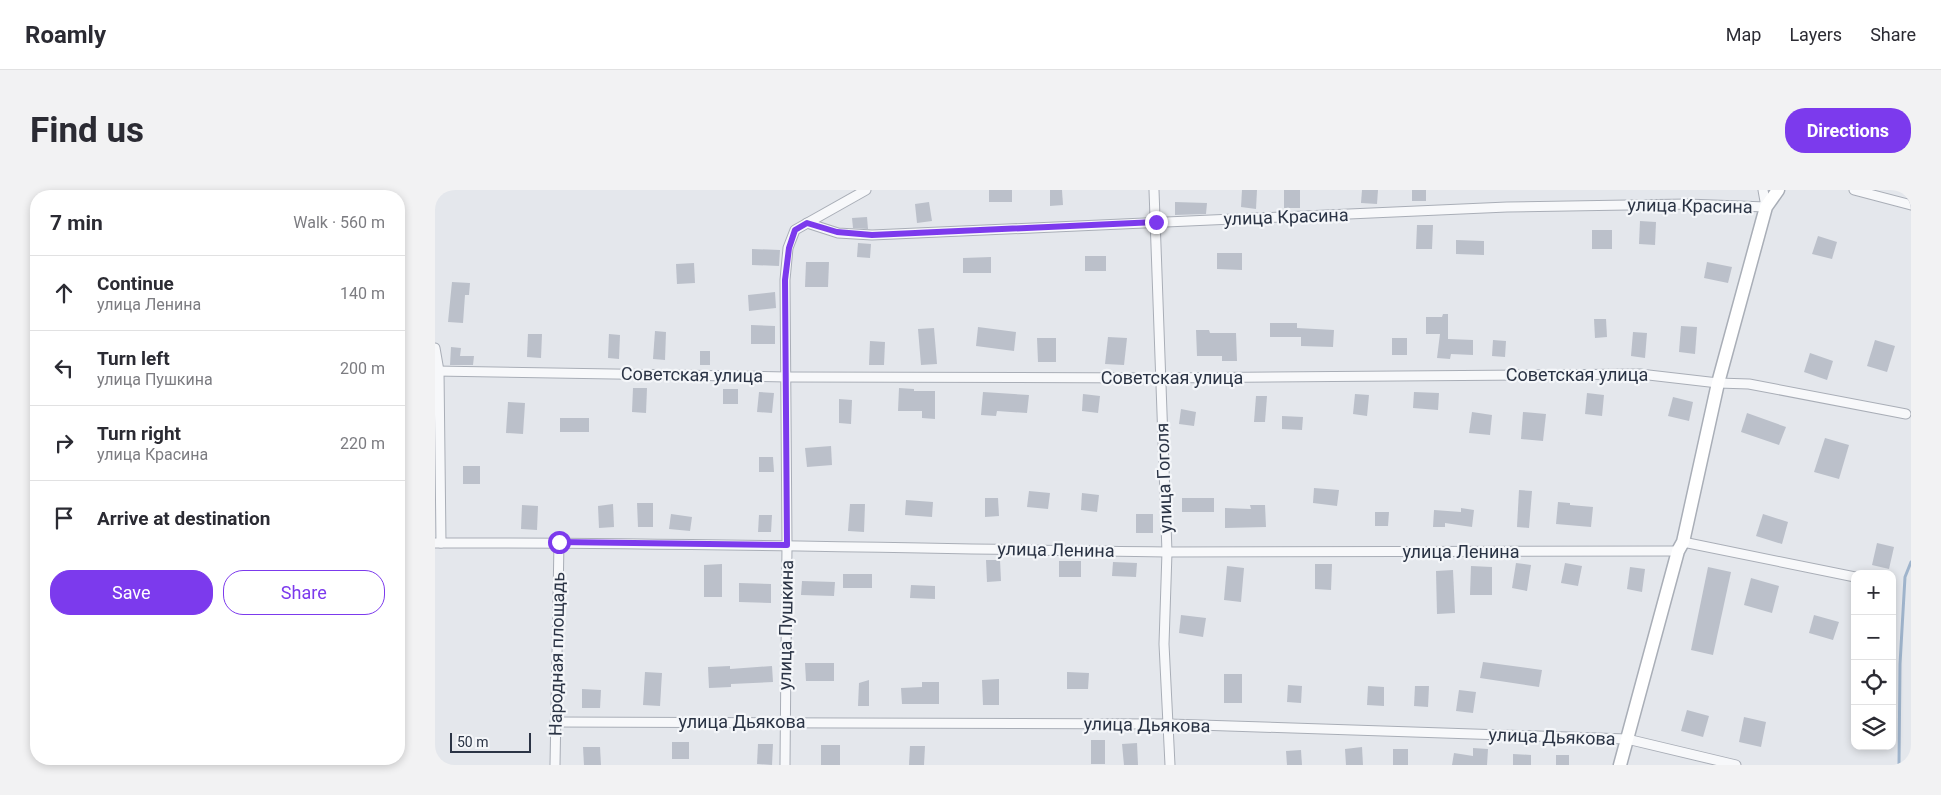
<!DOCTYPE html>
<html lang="en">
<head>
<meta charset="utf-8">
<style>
  :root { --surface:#fff; --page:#f2f2f3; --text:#2b2b33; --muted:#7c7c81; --line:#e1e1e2; --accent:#7c3aed }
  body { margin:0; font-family:Roboto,sans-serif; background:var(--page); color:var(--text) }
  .controls { position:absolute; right:15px; bottom:15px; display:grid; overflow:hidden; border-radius:10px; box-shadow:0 2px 8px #0003 }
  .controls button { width:45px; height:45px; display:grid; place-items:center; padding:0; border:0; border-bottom:1px solid var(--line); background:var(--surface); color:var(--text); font:25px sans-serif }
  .scale { position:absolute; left:15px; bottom:12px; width:81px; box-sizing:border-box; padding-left:5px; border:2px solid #2b3445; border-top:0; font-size:14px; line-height:18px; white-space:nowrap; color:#2b3445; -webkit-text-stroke:4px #f4f6f9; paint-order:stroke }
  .stop { position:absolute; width:15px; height:15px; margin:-11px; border:4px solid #7c3aed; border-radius:50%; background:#fff }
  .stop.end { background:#7c3aed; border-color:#fff; box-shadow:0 1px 5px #0008 }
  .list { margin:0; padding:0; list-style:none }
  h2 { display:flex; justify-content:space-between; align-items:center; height:65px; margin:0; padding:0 20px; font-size:21px }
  h2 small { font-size:16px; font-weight:400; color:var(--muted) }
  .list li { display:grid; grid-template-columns:32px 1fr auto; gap:15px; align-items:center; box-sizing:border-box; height:75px; padding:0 20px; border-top:1px solid var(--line) }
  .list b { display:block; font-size:19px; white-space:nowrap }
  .list p { margin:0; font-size:16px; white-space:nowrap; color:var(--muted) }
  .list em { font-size:16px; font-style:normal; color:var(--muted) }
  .actions { display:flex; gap:10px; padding:15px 20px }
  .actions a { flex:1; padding:11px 0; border:1px solid var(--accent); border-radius:20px; text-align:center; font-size:18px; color:var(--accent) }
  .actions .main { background:var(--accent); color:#fff }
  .icon { flex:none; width:28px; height:28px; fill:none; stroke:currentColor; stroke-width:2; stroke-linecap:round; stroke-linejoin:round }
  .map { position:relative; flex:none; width:1476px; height:575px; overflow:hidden; border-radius:20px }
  header { display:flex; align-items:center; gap:30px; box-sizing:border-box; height:70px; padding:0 25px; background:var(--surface); border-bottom:1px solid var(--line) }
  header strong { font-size:24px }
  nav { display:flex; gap:28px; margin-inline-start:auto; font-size:18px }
  .intro { display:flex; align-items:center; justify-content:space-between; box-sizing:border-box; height:120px; padding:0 30px }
  h1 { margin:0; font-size:35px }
  .button { padding:12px 22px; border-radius:20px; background:var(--accent); color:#fff; font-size:18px; font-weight:700 }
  main { display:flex; gap:30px; padding:0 30px }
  aside { flex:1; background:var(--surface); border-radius:20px; box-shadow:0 2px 8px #0003 }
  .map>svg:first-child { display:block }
</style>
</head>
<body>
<header>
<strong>Roamly</strong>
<nav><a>Map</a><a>Layers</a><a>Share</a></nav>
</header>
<div class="intro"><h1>Find us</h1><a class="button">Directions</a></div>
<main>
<aside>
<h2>7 min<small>Walk · 560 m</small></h2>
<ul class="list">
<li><svg class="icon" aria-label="ahead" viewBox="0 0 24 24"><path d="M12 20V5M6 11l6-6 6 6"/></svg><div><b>Continue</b><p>улица Ленина</p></div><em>140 m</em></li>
<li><svg class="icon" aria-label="left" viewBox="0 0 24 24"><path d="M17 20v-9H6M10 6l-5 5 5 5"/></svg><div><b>Turn left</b><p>улица Пушкина</p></div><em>200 m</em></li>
<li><svg class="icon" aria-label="right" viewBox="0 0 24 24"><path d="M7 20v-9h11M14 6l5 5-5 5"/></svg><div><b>Turn right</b><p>улица Красина</p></div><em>220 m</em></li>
<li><svg class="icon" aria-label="arrive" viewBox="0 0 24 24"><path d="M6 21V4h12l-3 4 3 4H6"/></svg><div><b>Arrive at destination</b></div></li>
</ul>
<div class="actions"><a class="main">Save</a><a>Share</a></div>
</aside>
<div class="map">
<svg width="1476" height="575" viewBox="0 0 1476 575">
  <rect width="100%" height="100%" fill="#e4e7ec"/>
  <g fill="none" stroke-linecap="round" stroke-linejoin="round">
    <polyline stroke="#9fb4cc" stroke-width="3" points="1464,575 1465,474 1470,387 1476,372"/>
  </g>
  <g fill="#bbc0ca">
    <rect x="554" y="0" width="23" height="12"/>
    <polygon points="615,0 627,0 628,15 615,16"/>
    <polygon points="807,0 822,0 821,19 806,17"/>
    <rect x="849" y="0" width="16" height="18"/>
    <polygon points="927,0 943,0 942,14 926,13"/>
    <rect x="977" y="0" width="14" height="11"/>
    <polygon points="494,12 497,31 482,33 480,14"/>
    <polygon points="740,12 772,13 771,24 740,25"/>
    <polygon points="432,27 433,39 418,38 417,28"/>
    <polygon points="1205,31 1221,32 1220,55 1204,54"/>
    <polygon points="982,35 998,35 997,59 981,59"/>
    <rect x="1157" y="40" width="20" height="19"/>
    <polygon points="1383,46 1402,52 1397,69 1377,64"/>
    <polygon points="1021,50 1049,51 1049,65 1021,64"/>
    <polygon points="423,53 436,54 435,68 422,67"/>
    <polygon points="317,59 345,60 344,76 317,75"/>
    <polygon points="782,63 807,63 807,80 782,79"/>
    <rect x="650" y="66" width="21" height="15"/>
    <polygon points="556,67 556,83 528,83 528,68"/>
    <polygon points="371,72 394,72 393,97 370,97"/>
    <polygon points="1272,72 1297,77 1293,93 1269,88"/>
    <polygon points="259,73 260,93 242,94 241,74"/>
    <polygon points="17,92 35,93 34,105 30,105 28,133 13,132"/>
    <polygon points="340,102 341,118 314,121 313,105"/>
    <polygon points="1008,124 1013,124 1013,149 1038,150 1038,165 1016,164 1015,169 1002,168 1005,144 991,144 991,127 1007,127"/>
    <polygon points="1159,129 1171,129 1172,147 1160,148"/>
    <polygon points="835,133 862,133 862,138 899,140 898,157 866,156 866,147 835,147"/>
    <polygon points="316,135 340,136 340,154 316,154"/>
    <polygon points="1246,136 1262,137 1260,164 1244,162"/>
    <polygon points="543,137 581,142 579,161 541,156"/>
    <polygon points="499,138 502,174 486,175 483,139"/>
    <polygon points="761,140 774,140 775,143 801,143 802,171 787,171 787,166 762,166"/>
    <polygon points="220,141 231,142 230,170 218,169"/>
    <polygon points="1198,142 1212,143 1210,168 1196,166"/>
    <polygon points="93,144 107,144 106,168 92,167"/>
    <polygon points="174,144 185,145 184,169 173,168"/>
    <polygon points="673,147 692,148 689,175 670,174"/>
    <polygon points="602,148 621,148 621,172 603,172"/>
    <rect x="957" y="148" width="15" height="17"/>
    <polygon points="1058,150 1071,151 1070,167 1057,166"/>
    <polygon points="1440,150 1460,156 1452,182 1432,176"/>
    <polygon points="435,151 450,152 449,175 434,175"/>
    <polygon points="16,157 26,158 25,166 39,166 38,175 15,175"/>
    <rect x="265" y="161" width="10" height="14"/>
    <polygon points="1375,163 1398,171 1392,190 1369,182"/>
    <polygon points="198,198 212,198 211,223 197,222"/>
    <polygon points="464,198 479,199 479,201 500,201 500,229 487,228 487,221 463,221"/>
    <rect x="288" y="199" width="15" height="15"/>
    <polygon points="324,202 339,203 337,223 322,222"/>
    <polygon points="548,202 594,205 592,223 562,221 561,226 546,225"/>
    <polygon points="979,202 1004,203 1003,220 978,218"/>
    <polygon points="1152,203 1169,205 1167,226 1150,224"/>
    <polygon points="648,204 665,206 663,223 647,221"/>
    <polygon points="920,204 934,205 932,226 918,224"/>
    <polygon points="821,206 832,206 830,232 819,232"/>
    <polygon points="1238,207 1258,212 1254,231 1233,226"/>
    <polygon points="404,209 417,210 416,234 404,233"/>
    <polygon points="73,212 90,213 88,244 71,243"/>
    <polygon points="746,219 761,222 759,236 744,234"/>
    <polygon points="1037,222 1057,225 1055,245 1034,243"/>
    <polygon points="1088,222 1111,224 1108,251 1086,249"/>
    <polygon points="1312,223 1351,237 1344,255 1306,242"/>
    <polygon points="847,226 868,227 867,240 847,239"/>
    <rect x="125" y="228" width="29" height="14"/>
    <polygon points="1390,248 1414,255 1404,289 1379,282"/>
    <polygon points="396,256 397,275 372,277 370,258"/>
    <polygon points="324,267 338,267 339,282 324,282"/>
    <rect x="28" y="276" width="17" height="18"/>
    <polygon points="879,298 904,300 902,316 878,313"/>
    <polygon points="1084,300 1097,301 1094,338 1082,337"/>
    <polygon points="594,301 615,303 613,319 592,317"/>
    <polygon points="647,303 664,305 662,322 646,320"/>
    <polygon points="550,308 563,308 564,326 550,327"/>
    <rect x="747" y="308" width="32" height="14"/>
    <polygon points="471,310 498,312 497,327 470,325"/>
    <polygon points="1123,312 1135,313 1135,315 1158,317 1156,337 1121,334"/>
    <polygon points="202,313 218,313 218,337 203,337"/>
    <polygon points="178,314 179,337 164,338 163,316"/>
    <polygon points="415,314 430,314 429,342 413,341"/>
    <polygon points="87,315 103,316 102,340 86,339"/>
    <polygon points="815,315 830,315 831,337 790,338 790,318 816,319"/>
    <polygon points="1026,318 1039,320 1037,337 1010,333 1010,337 998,337 999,320 1026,322"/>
    <polygon points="940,322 954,322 953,336 940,336"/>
    <polygon points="236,324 257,327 255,341 234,339"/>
    <rect x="701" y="324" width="17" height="19"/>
    <polygon points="1328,324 1353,332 1347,354 1321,346"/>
    <polygon points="324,325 337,325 336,342 323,342"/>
    <polygon points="1442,353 1459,357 1454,379 1437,375"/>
    <polygon points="551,370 565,370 566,391 552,392"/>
    <rect x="624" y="371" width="22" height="16"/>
    <polygon points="678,372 702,373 701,387 677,386"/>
    <polygon points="1081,373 1096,375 1092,401 1077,398"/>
    <polygon points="1130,373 1147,376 1143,396 1126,393"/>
    <polygon points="287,374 287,407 269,407 269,375"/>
    <polygon points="880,374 897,374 896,400 880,399"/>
    <polygon points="792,376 809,378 806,412 789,410"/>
    <polygon points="1036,376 1057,377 1057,405 1035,405"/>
    <polygon points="1195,377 1210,379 1207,402 1192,399"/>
    <polygon points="1273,377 1296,382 1278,465 1256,460"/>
    <polygon points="1018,380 1020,423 1002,424 1001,381"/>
    <rect x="408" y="384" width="29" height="14"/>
    <polygon points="1316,388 1344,396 1337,423 1309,415"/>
    <polygon points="367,391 400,392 399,406 366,405"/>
    <polygon points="304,393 336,394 336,413 304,412"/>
    <polygon points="476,395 500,396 500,409 475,408"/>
    <polygon points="746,425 771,428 768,447 744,443"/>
    <polygon points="1379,425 1404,432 1398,450 1374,443"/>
    <polygon points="1048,472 1107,480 1104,497 1045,488"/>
    <polygon points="370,473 399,473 399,491 371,491"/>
    <polygon points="295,476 295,479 337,476 338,492 296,494 296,497 274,498 273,477"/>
    <polygon points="210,482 227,483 225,516 208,515"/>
    <polygon points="632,482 654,483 653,499 632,499"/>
    <rect x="789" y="484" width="18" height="29"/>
    <polygon points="564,489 564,515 548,515 547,490"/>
    <polygon points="434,490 434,516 423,516 424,493"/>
    <polygon points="487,492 504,492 504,514 467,514 466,498 487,497"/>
    <polygon points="853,495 867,496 866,513 852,512"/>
    <polygon points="933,496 949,497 949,516 932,515"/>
    <polygon points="980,496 994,496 993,517 979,516"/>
    <polygon points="147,499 166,500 165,518 147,518"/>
    <polygon points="1024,500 1041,502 1038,523 1021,521"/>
    <polygon points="1252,520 1274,526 1268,547 1246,541"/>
    <polygon points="1309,527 1331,532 1326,557 1304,552"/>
    <rect x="656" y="550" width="14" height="24"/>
    <rect x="237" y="552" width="17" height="17"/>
    <polygon points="702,553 703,575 689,575 687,554"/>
    <polygon points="323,554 338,554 337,575 322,574"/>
    <rect x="386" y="555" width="19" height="20"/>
    <polygon points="475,556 490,556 489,575 474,575"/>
    <polygon points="148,557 165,557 166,575 149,575"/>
    <polygon points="927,557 928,575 911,575 910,559"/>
    <polygon points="1038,558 1053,559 1052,575 1017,575 1019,563 1038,566"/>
    <rect x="958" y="559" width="15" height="16"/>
    <polygon points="866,560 867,575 852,575 851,561"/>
    <polygon points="1078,564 1096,565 1096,575 1078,575"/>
    <rect x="1121" y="565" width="13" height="10"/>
  </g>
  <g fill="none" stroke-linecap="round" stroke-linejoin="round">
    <defs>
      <g id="street">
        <polyline points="719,0 732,362 729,454 735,575"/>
        <polyline points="1419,0 1476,15"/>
        <polyline points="372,33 403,43 437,45 1072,17 1252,14 1331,17 1328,0"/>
        <polyline points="0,158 4,181 6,353"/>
        <polyline points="0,181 352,187 726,188 1205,184 1283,193 1314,194 1471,224"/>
        <polyline points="1248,352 1420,387"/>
        <path d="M0,353C244,352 487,359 731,362C901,363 1072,361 1243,361"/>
        <polyline points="120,532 734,534 1192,549 1301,575"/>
        <polyline points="120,575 124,352"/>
        <polyline points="350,575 352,355 350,90 353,58 360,40 431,0"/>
      </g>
      <polyline id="secondary" points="1185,575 1243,361 1248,352 1283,193 1331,17 1343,0"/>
    </defs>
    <use href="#street" stroke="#a9aeb7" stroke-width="11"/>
    <use href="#secondary" stroke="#a9aeb7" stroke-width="15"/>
    <use href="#street" stroke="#f7f8fa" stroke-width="9"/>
    <use href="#secondary" stroke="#fff" stroke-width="12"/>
  </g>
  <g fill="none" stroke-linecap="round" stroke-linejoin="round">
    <polyline stroke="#7c3aed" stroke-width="6" points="124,352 352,355 350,90 354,58 360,40 372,33 402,42 437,45 721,32"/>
  </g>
  <g text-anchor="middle" stroke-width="4.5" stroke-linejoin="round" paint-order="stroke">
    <g font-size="18" fill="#2b3445" stroke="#f4f6f9">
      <text transform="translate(1255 16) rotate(1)" y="6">улица Красина</text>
      <text transform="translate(851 27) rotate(-2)" y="6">улица Красина</text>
      <text transform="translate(257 185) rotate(1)" y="6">Советская улица</text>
      <text x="1142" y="191">Советская улица</text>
      <text x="737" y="194">Советская улица</text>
      <text transform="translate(729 288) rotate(-92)" y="6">улица Гоголя</text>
      <text transform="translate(621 360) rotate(1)" y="6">улица Ленина</text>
      <text x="1026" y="368">улица Ленина</text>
      <text transform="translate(351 435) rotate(-89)" y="6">улица Пушкина</text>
      <text transform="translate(122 464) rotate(-89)" y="6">Народная площадь</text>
      <text x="307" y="538">улица Дьякова</text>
      <text transform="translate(712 535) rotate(1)" y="6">улица Дьякова</text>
      <text transform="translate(1117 547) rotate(2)" y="6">улица Дьякова</text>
    </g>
  </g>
</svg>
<div class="controls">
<button>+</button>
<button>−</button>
<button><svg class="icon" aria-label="locate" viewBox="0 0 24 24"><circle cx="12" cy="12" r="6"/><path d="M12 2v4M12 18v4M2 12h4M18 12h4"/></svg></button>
<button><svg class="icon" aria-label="layers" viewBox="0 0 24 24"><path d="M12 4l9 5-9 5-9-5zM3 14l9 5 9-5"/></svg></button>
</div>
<div class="scale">50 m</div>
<div class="stop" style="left:124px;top:352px"></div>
<div class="stop end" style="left:721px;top:32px"></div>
</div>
</main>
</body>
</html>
